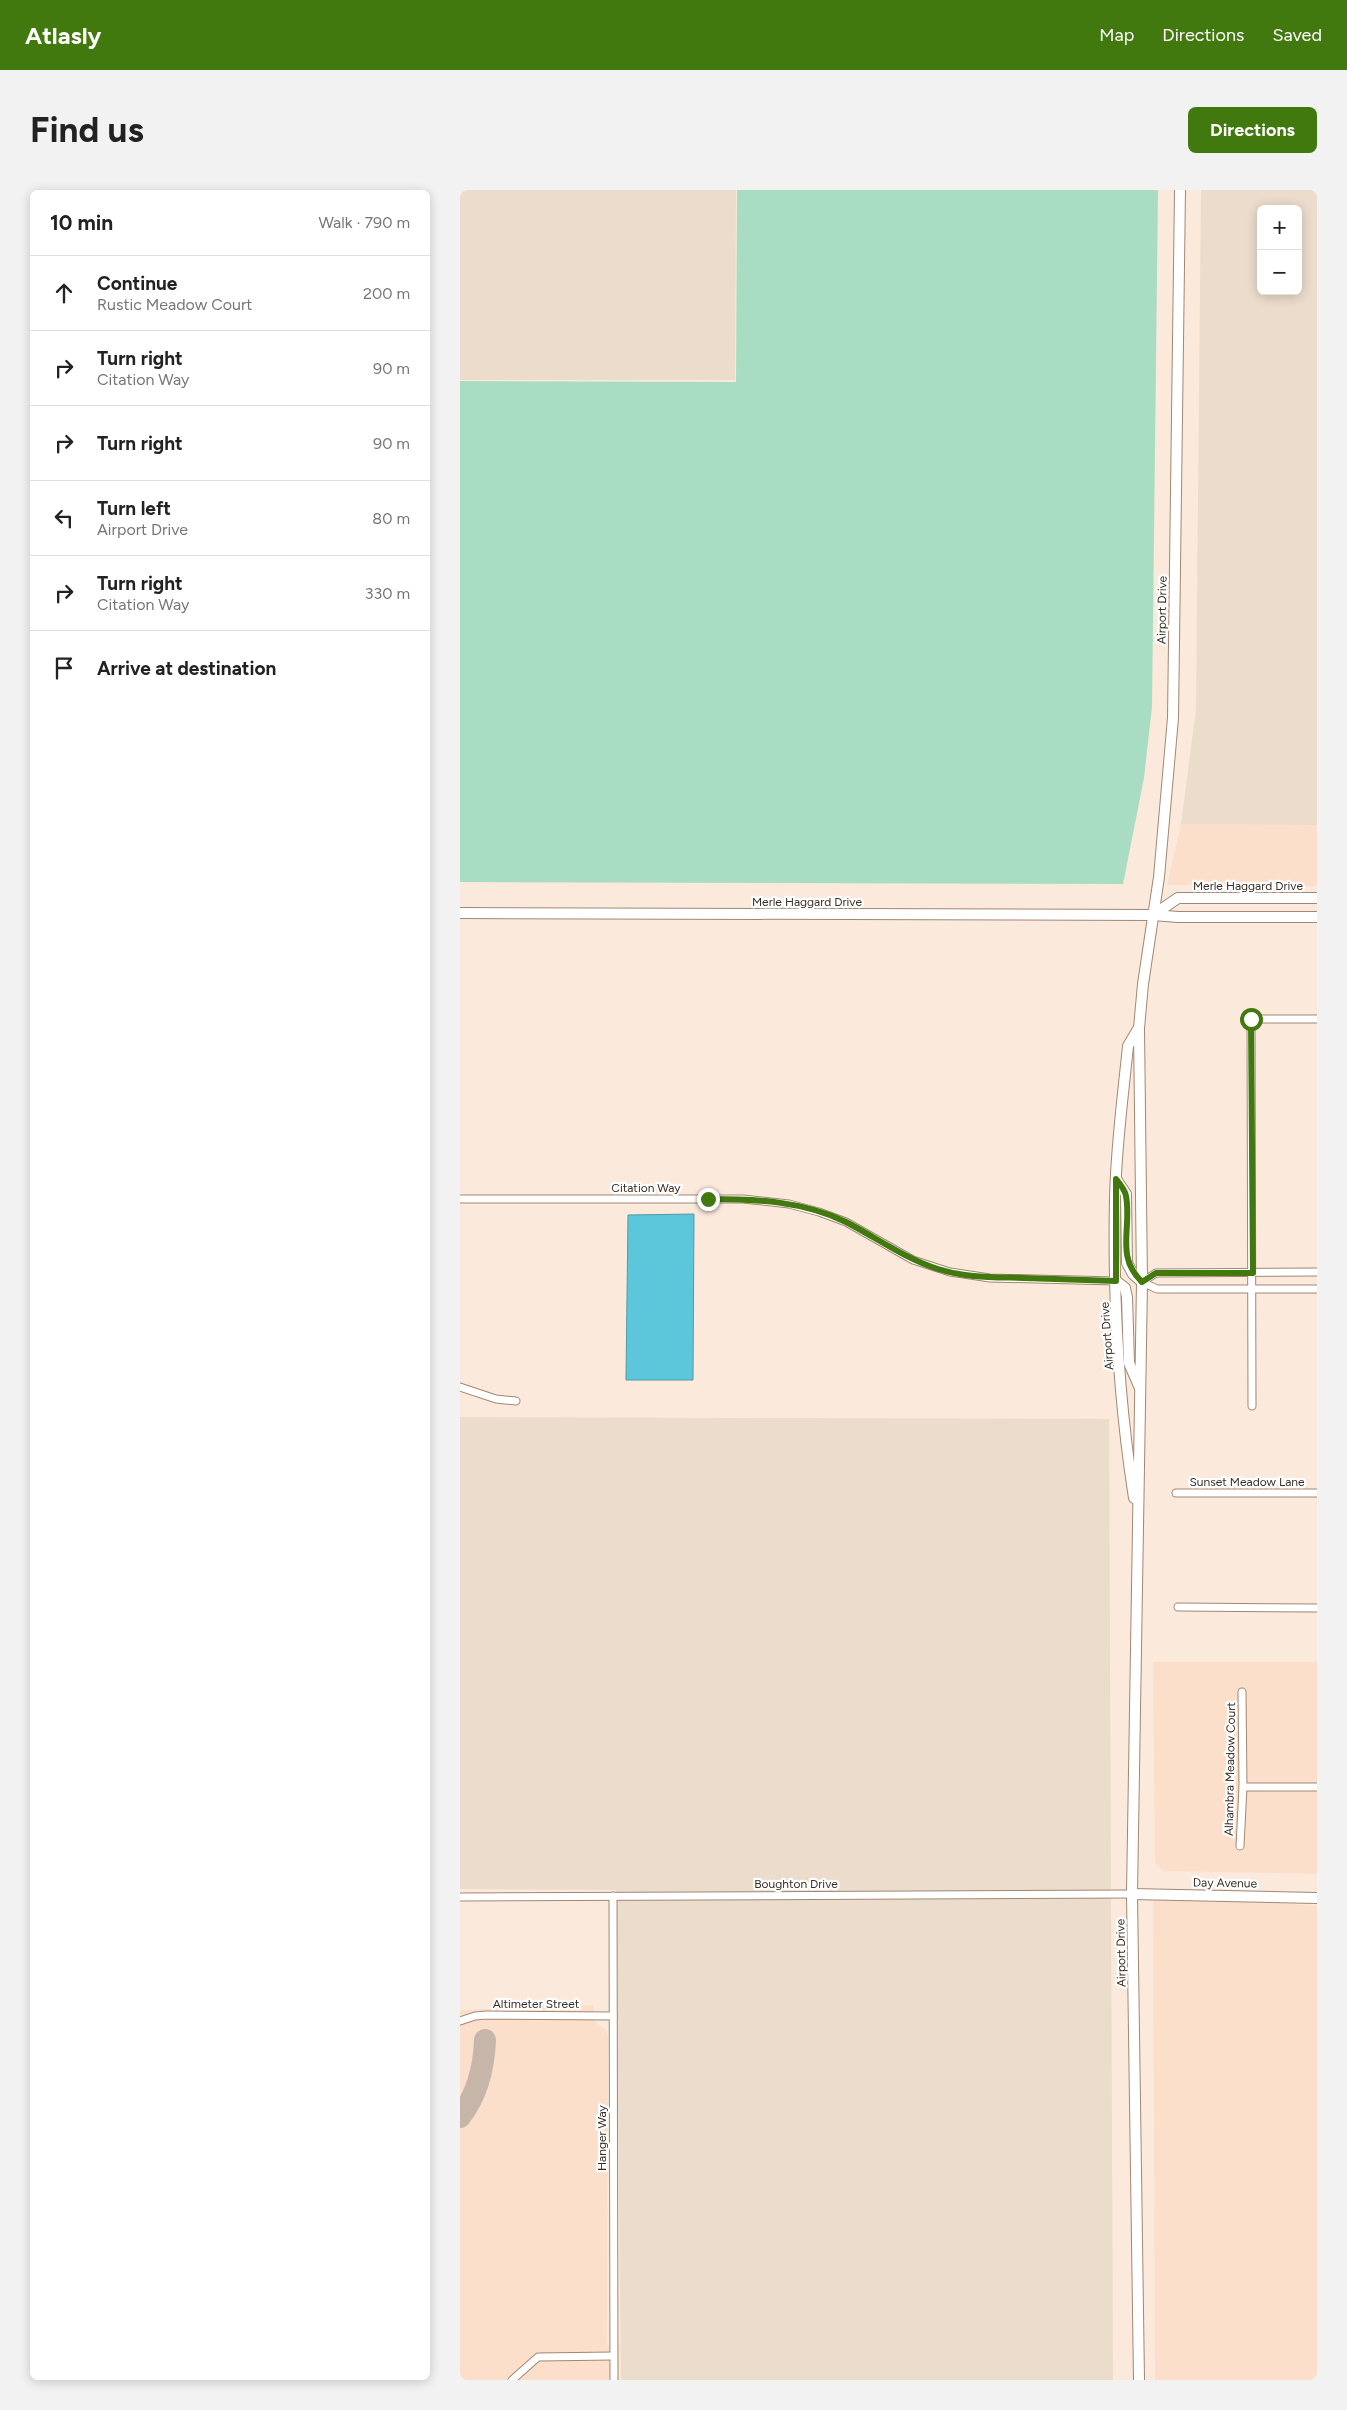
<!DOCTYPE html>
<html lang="en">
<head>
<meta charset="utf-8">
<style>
  :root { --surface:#fff; --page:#f2f2f2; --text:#222; --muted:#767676; --line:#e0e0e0; --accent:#41790f }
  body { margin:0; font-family:Figtree,sans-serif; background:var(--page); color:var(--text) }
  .controls { position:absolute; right:15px; top:15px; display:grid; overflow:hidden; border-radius:8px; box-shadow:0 2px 12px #0003 }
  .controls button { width:45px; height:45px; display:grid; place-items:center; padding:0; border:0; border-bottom:1px solid var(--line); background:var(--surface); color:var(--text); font:25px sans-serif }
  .stop { position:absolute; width:15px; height:15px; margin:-11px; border:4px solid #41790f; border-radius:50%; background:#fff }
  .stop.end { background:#41790f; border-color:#fff; box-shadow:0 1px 5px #0008 }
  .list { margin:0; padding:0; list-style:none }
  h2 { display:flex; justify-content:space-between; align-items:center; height:65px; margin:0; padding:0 20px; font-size:21px }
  h2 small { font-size:16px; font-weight:400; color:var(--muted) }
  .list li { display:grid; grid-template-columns:32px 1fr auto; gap:15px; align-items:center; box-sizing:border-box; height:75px; padding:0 20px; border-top:1px solid var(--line) }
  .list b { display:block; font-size:19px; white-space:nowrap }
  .list p { margin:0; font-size:16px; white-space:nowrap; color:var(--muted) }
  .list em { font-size:16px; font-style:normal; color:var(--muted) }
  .icon { flex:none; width:28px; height:28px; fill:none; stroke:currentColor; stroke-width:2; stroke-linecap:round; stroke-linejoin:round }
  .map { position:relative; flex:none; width:857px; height:2190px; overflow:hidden; border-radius:8px }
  header { display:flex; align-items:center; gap:30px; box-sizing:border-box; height:70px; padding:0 25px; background:var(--accent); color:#fff }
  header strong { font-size:24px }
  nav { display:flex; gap:28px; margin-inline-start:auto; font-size:18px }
  .intro { display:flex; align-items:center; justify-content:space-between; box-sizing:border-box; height:120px; padding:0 30px }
  h1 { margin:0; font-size:35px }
  .button { padding:12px 22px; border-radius:8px; background:var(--accent); color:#fff; font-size:18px; font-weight:700 }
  main { display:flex; gap:30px; padding:0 30px }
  aside { flex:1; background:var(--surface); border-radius:8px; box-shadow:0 2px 12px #0003 }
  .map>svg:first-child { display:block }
</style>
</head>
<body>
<header>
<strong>Atlasly</strong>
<nav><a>Map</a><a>Directions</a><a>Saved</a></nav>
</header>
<div class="intro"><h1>Find us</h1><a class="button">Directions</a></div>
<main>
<aside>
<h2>10 min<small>Walk · 790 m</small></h2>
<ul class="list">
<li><svg class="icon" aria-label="ahead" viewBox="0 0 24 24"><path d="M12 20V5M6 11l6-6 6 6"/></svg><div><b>Continue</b><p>Rustic Meadow Court</p></div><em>200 m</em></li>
<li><svg class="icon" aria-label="right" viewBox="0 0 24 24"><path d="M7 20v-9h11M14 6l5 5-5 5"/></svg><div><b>Turn right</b><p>Citation Way</p></div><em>90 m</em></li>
<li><svg class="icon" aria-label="right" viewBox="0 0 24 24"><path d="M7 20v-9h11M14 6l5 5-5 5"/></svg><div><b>Turn right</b></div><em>90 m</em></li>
<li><svg class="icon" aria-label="left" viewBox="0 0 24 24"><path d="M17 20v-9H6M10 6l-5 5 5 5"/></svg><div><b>Turn left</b><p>Airport Drive</p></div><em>80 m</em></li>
<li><svg class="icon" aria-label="right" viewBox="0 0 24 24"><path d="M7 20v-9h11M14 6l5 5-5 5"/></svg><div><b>Turn right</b><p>Citation Way</p></div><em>330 m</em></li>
<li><svg class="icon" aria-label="arrive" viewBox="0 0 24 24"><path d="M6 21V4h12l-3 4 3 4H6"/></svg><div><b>Arrive at destination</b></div></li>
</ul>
</aside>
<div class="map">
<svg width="857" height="2190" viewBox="0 0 857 2190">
  <rect width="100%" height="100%" fill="#fbe9dc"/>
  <g fill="#fcdfca">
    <polygon points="721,634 857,635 857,696 707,695"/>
    <polygon points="693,1472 857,1472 857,1684 703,1681 695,1673"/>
    <polygon points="693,1704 857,1716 857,2190 695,2190"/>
    <polygon points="134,1815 134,1831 146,1840 148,1847 147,2155 160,2155 159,2190 0,2190 0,1820"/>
  </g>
  <g fill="#ebdccb" fill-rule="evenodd">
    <polygon points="0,0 276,0 275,190 0,190"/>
    <path d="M741,0H857V635L721,634L736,519ZM801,19H838V101H801Z"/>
    <polygon points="0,1227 649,1229 653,2190 161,2190 156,1700 0,1699"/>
  </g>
  <polygon fill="#a9ddc3" points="277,0 698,0 692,517 684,588 663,694 0,692 0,191 276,192"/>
  <polygon fill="#5cc7db" stroke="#5299a4" points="234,1024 233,1190 166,1190 168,1025"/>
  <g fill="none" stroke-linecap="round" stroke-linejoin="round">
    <path stroke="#c6b6aa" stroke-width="22" d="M0,1927C17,1905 24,1877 25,1850"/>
    <defs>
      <g id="street">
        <polyline points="0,1009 283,1009 329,1014 359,1022 386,1032 453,1070 490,1082 530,1088 656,1091"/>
        <polyline points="682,1092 696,1083 857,1082"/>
        <polyline points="682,1092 697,1099 857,1099"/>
        <polyline points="0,1197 36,1209 56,1211"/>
        <polyline points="792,1216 791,829 857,829"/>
        <polyline points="716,1303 857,1303"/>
        <polyline points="718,1417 857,1418"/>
        <polyline points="783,1597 857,1597"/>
        <polyline points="780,1656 783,1597 782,1502"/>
        <polyline points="153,1706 154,2190"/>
        <polyline points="0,1707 672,1704"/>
        <polyline points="0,1831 15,1826 26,1825 153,1826"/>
        <polyline points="52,2190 78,2167 153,2166"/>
      </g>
      <g id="secondary">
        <polyline points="656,989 666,1004 667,1073 673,1084 682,1092"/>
        <polyline points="656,1091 665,1098 667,1107 669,1173 679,1196"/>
        <path d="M674,1308C659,1212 653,1105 655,1008C656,957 663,906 668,856L678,839"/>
        <polyline points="672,1704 857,1708"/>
        <polyline points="679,2190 672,1704 682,1092 679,838 683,794 699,687 713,528 720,0"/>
      </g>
      <g id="primary">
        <polyline points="0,723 693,725 718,727 857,727"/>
        <polyline points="693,725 718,708 857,708"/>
      </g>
    </defs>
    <use href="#street" stroke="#a28773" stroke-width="9"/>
    <use href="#secondary" stroke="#a28773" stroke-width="12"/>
    <use href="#primary" stroke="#a28773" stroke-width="12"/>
    <use href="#street" stroke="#fff" stroke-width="7"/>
    <use href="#secondary" stroke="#fff" stroke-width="10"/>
    <use href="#primary" stroke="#fff" stroke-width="10"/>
  </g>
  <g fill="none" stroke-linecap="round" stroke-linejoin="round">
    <path stroke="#41790f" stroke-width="6" d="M248,1009C296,1009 343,1011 386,1032C417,1048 444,1068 478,1079C506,1088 535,1087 564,1088C595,1089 625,1090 656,1091V989C660,994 665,1000 666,1006C672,1038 655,1066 682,1092L696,1083H793L791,829"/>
  </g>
  <g text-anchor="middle" stroke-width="4.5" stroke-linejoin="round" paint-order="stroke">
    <g font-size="12" fill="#392e25" stroke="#fff">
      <text transform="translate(702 420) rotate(-89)" y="4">Airport Drive</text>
      <text x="788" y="700">Merle Haggard Drive</text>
      <text x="347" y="716">Merle Haggard Drive</text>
      <text x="186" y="1002">Citation Way</text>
      <text transform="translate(647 1146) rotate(-94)" y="4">Airport Drive</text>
      <text x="787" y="1296">Sunset Meadow Lane</text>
      <text transform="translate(770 1579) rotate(-89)" y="4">Alhambra Meadow Court</text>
      <text transform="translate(765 1693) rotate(1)" y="4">Day Avenue</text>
      <text x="336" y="1698">Boughton Drive</text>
      <text transform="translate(661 1763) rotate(-91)" y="4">Airport Drive</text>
      <text x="76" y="1818">Altimeter Street</text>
      <text transform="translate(142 1948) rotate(-90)" y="4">Hanger Way</text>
    </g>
  </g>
</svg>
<div class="controls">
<button>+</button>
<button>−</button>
</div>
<div class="stop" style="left:791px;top:829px"></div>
<div class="stop end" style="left:248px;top:1009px"></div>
</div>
</main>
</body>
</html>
